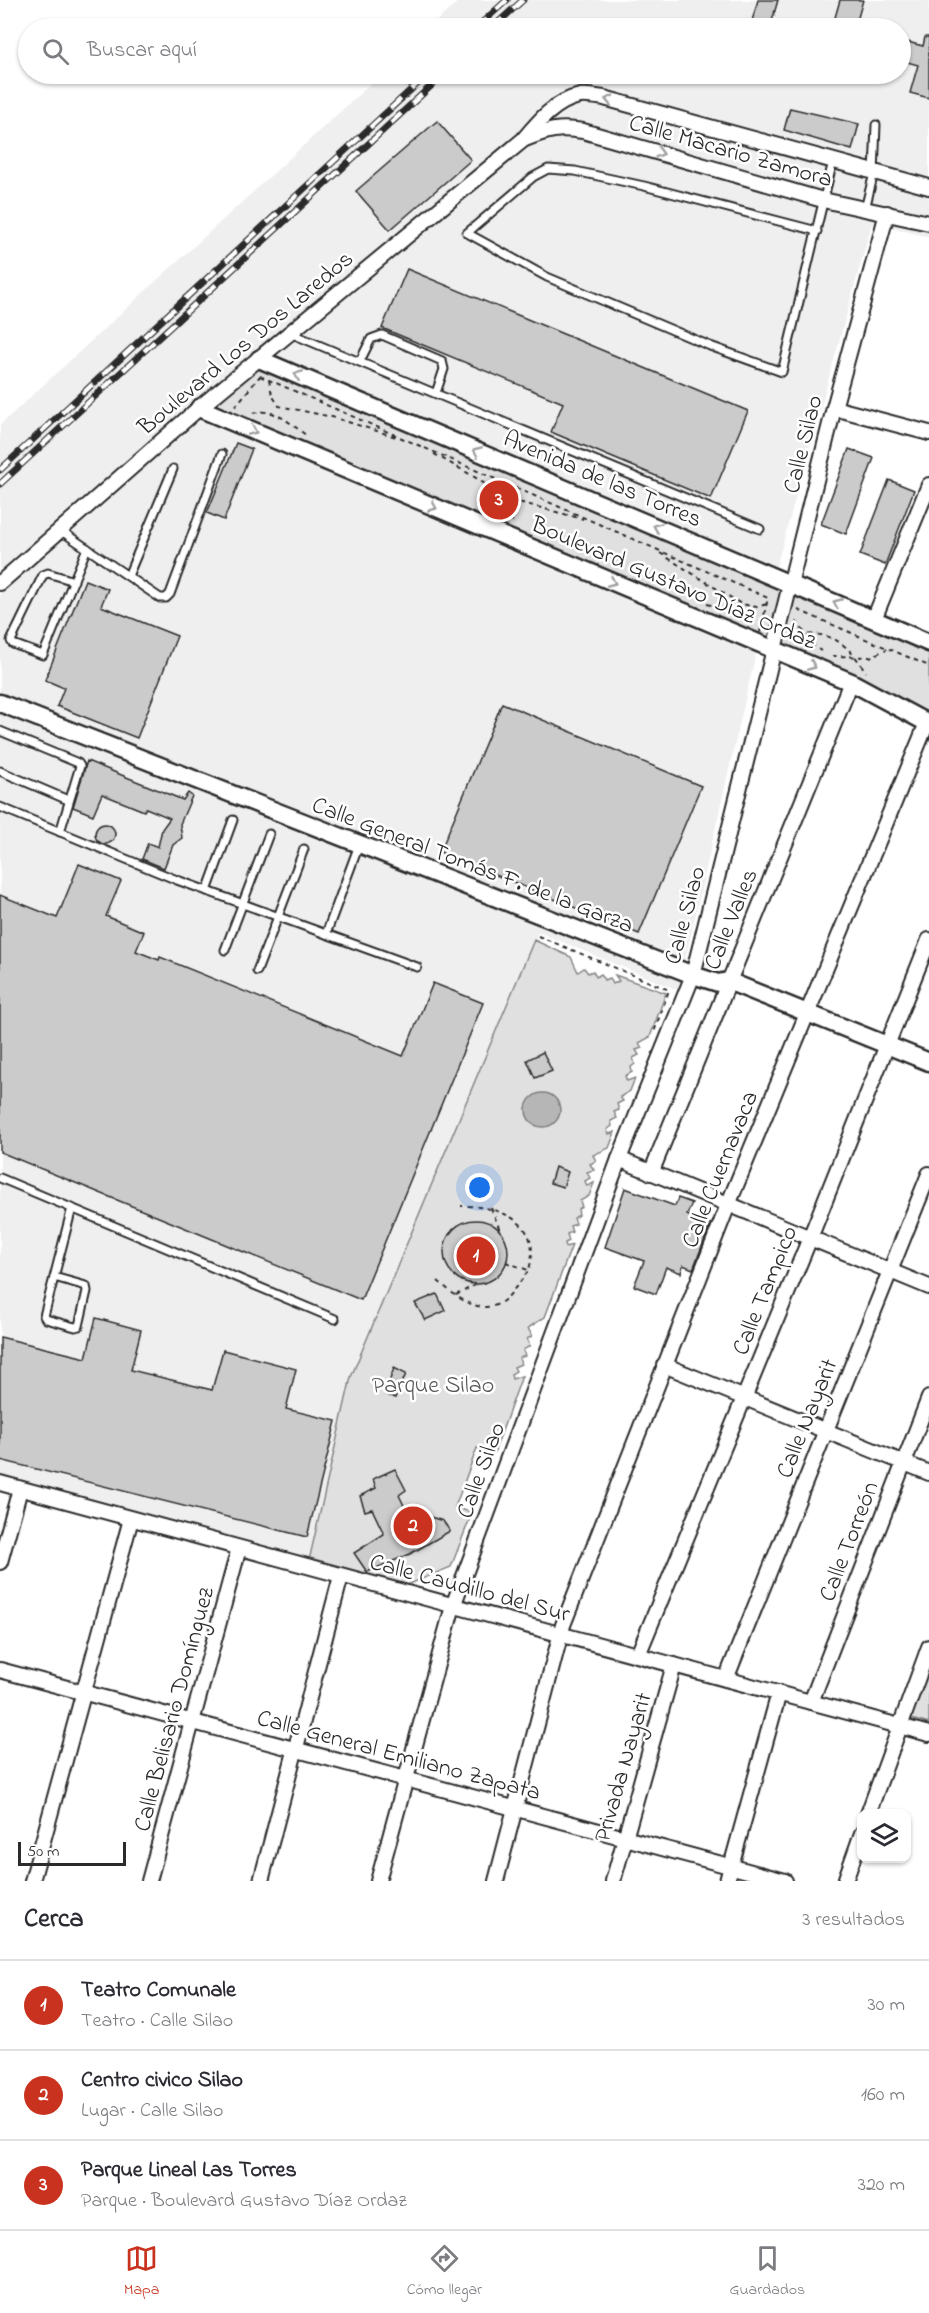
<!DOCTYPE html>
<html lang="es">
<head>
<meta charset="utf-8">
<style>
  :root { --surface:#fff; --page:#f2f2f3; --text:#2b2b33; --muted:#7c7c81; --line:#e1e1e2; --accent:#c8321e }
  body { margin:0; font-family:"Indie Flower",sans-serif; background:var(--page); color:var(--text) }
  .controls { position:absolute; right:18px; bottom:18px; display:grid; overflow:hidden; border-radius:12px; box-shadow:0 2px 4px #0004 }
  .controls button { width:54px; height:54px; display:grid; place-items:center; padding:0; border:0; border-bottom:2px solid var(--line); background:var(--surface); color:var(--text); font:30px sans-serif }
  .scale { position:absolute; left:18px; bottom:15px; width:108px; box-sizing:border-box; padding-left:6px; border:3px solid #2b2b2b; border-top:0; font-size:16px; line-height:21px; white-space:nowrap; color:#2b2b2b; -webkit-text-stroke:4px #fff; paint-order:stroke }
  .you { position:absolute; left:480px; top:1188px; width:21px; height:21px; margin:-15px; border:4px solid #fff; border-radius:50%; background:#1a73e8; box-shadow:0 0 0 9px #1a73e833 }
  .badge { display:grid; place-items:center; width:39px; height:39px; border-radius:50%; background:var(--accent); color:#fff; font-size:20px; font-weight:700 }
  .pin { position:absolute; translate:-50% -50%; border:3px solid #fff; box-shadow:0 2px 6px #0006 }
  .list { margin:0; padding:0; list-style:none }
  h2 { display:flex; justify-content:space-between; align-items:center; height:78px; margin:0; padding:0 24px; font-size:26px }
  h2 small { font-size:20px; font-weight:400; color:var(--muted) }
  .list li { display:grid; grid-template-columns:39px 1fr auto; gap:18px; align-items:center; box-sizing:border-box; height:90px; padding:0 24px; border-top:2px solid var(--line) }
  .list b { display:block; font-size:22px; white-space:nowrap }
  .list p { margin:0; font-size:20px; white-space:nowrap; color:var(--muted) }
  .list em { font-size:20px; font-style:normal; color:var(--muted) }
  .icon { flex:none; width:33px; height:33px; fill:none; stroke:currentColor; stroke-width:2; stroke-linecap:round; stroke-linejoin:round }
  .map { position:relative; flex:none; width:929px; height:1881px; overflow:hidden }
  .search { position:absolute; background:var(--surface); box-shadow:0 2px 4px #0004; left:18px; right:18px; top:18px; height:66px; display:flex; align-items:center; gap:15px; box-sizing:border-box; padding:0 21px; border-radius:33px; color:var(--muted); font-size:22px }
  .sheet { height:348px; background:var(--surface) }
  nav { display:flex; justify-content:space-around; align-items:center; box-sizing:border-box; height:84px; border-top:2px solid var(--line); background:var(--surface); font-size:16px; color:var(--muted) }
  nav a { display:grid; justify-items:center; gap:3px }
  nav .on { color:var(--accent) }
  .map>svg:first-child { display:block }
</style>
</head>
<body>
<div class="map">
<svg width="929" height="1881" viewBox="0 0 929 1881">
  <rect width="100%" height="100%" fill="#fff"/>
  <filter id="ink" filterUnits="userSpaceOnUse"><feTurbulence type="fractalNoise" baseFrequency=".0167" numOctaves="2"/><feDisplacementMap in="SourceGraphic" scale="12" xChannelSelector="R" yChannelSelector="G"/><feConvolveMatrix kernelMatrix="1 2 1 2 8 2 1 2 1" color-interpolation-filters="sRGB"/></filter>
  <g filter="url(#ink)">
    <polygon fill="#efefef" points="460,0 929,0 929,237 872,223 774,575 678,990 538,932 351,1377 307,1565 0,1477 0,425 381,74 900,74 900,28 429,28"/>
    <g fill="#e0e0e0" stroke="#868686" stroke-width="1.5">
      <polygon points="260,365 929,652 929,714 207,411"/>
      <polygon points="534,940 571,957 578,972 584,968 588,973 593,971 596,977 601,974 604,980 610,978 613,984 619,981 615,975 666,993 650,1037 639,1043 642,1048 636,1050 639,1055 633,1058 635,1064 631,1067 632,1072 625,1076 627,1081 635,1078 630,1091 620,1097 623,1101 617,1104 619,1110 614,1112 617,1118 611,1121 612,1126 607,1130 609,1134 615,1132 609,1148 593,1155 596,1161 590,1164 594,1170 587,1172 590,1178 585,1181 587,1186 594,1183 589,1196 580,1201 582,1207 578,1209 579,1215 574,1218 576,1224 570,1226 572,1232 567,1234 569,1241 565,1243 566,1247 572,1245 545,1317 528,1328 532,1336 527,1339 530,1346 523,1350 525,1356 519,1358 521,1364 514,1367 516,1371 511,1374 512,1379 522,1376 494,1453 477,1448 455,1507 472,1513 451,1567 400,1588 308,1565 351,1377"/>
      <polygon points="929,1663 929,1724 908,1718"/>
    </g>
    <circle fill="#b6b6b6" stroke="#7e7e7e" stroke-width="1.5" cx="543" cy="1110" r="17"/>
    <g fill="#cbcbcb" stroke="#2b2b2b" stroke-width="1.5">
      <polygon points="758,0 778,0 770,28 750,28"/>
      <polygon points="840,0 863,0 855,28 832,28"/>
      <polygon points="925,37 929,37 929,98 910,93 918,65 900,60 900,40 923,46"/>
      <polygon points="790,108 859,124 852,150 784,130"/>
      <polygon points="437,121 471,160 390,230 356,191"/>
      <polygon points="407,269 748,411 711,499 551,432 563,403 382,328"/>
      <polygon points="236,443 252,449 224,520 207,513"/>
      <polygon points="849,449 874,458 846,534 821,524"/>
      <polygon points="889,480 914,490 885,565 860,555"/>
      <polygon points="85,580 108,589 101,606 177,636 137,738 57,706 64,688 45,680"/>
      <polygon points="502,703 701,786 639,934 440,852"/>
      <polygon points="87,761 183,800 188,793 192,796 180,824 182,838 173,845 164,868 142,859 148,843 158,847 162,829 170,818 146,808 144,811 102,794 93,815 73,807"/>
      <circle cx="105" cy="834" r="10"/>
      <polygon points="79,864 121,881 106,916 144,932 136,951 159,960 160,957 403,1056 433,983 483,1003 361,1300 0,1152 0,895 57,918"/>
      <polygon points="543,1052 552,1071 535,1078 527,1060"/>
      <polygon points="555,1167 568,1172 563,1187 550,1183"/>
      <polygon points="625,1188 675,1206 678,1198 692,1203 687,1215 711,1224 693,1269 683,1265 681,1273 666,1267 656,1294 634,1286 644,1261 605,1247"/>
      <circle cx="476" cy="1252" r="32"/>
      <polygon points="437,1294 445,1311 425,1320 415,1303"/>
      <polygon points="96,1318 141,1330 131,1370 212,1390 223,1350 296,1369 286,1409 336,1421 307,1537 0,1460 0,1337 86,1358"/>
      <polygon points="394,1368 406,1374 395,1398 385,1394"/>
      <polygon points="395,1469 406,1490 399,1495 410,1518 424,1515 443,1521 450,1531 410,1554 367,1572 354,1553 384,1534 372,1509 365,1511 360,1496 376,1488 373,1479"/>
    </g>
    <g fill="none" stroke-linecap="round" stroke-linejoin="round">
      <defs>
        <g id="service">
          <polyline points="865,209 874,173 876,125"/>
          <polyline points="817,231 644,186 575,171 548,169 533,177 467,233 547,277 710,346 782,372 833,161"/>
          <polyline points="290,333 760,529"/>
          <polyline points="360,361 371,339 382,335 442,361 444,369 436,393"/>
          <polyline points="60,530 160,598 166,598 170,594 222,454"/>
          <polyline points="128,576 173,469"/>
          <polyline points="74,581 48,573 43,575 11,641 13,644 43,655 87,548"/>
          <polyline points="0,731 78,763 80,766 60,832"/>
          <polyline points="0,771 68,800"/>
          <polyline points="0,807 177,880 417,967"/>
          <polyline points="207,891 233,820"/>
          <polyline points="326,934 359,845"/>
          <polyline points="225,950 269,834"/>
          <polyline points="257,971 304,849"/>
          <polyline points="0,1178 335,1319"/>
          <polyline points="54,1277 86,1286 87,1291 79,1326 75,1327 46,1319 44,1316 72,1208"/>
        </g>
        <g id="minor">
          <path d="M525,139C548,130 559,127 583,131L823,200L929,223"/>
          <polyline points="834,408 929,433"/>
          <path d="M0,583L199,408L523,140C538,122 555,101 580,96C587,95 597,97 604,98L929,187"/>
          <polyline points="874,619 929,485"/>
          <polyline points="619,1159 929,1287"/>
          <polyline points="651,1173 851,682"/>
          <polyline points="664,1365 929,1473"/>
          <polyline points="0,1483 929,1734"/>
          <polyline points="0,1562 20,1489"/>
          <polyline points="638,1655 810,1238 929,940"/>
          <polyline points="0,1670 785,1881"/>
          <polyline points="726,1679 929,1174"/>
          <polyline points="811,1702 929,1398"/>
          <polyline points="868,1814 929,1647"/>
          <polyline points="32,1881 131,1519"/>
          <polyline points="149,1881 239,1548"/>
          <polyline points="261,1881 341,1576"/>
          <polyline points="378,1881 453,1606 619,1159 693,975 834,408 887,213"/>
          <polyline points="496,1881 563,1625 728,1205 927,723"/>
          <polyline points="613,1881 674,1665"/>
          <polyline points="727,1881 779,1693"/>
          <polyline points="845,1881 862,1833"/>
        </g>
        <g id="tertiary">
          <polyline points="259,359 929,643"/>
          <polyline points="199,408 851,682 929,724"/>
          <polyline points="0,703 693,975 718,983 728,981 929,1062"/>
        </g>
      </defs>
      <use href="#service" stroke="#2b2b2b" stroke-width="11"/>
      <use href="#minor" stroke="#2b2b2b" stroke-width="18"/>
      <use href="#tertiary" stroke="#2b2b2b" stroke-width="21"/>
      <g stroke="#2b2b2b" stroke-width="2" stroke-dasharray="4.5 4.5" stroke-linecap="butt">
        <polygon points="260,376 768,598 759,637 229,414"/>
        <polyline points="269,380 272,395 279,406 332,417 396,437"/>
        <path d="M253,413C275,407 289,423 306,435"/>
        <polyline points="434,454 473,476 507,499 583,519"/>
        <polyline points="484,510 502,514 514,522"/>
        <polyline points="502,514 507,499"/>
        <polyline points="660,553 741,604 757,607 767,604"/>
        <polyline points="707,604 739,611 750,622"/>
        <polyline points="798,610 929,666"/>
        <polyline points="796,621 815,647 821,651"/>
        <path d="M791,638C827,627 847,642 866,672"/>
        <polyline points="832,656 870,657 887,649"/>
        <polyline points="538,936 669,990 654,1032"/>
        <polyline points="491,1208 500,1230"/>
        <polyline points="506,1262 528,1270"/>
        <path d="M438,1281C451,1292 467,1307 486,1307C499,1307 508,1298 515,1288C520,1282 526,1275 529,1269C544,1222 498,1205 461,1206"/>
        <polyline points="456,1295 477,1284"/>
      </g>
      <use href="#service" stroke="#fff" stroke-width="7"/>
      <use href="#minor" stroke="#fff" stroke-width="14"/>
      <use href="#tertiary" stroke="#fff" stroke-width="16"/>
      <defs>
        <g id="rail">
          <polyline points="476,28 507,0"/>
          <polyline points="492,28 523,0"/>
          <polyline points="0,470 428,74"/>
          <polyline points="0,484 444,74"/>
        </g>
      </defs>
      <use href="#rail" stroke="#2b2b2b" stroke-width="7"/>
      <use href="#rail" stroke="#fff" stroke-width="4.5" stroke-dasharray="14" stroke-linecap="butt"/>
    </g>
    <defs><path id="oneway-chevron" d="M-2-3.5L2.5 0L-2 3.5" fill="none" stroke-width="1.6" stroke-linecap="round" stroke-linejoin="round" transform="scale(1.5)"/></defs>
    <g stroke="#a0a0a0">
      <use href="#oneway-chevron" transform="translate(609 100) rotate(-167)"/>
      <use href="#oneway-chevron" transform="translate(660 153) rotate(16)"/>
      <use href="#oneway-chevron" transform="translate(298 375) rotate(-157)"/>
      <use href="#oneway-chevron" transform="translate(253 431) rotate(23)"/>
      <use href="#oneway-chevron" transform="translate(477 451) rotate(-157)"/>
      <use href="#oneway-chevron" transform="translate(433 507) rotate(23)"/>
      <use href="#oneway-chevron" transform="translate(657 527) rotate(-157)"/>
      <use href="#oneway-chevron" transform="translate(612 582) rotate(23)"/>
      <use href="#oneway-chevron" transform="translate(837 603) rotate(-157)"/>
      <use href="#oneway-chevron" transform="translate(812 666) rotate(23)"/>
    </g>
  </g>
  <g text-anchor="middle" stroke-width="5" stroke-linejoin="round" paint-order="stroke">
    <g font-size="24" fill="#2b2b2b" stroke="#fff">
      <text transform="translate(731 150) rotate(16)" y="8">Calle Macario Zamora</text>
      <text transform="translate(245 342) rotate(-40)" y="8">Boulevard Los Dos Laredos</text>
      <text transform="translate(802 444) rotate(-76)" y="8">Calle Silao</text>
      <text transform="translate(603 478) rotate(23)" y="8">Avenida de las Torres</text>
      <text transform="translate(674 582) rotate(23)" y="8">Boulevard Gustavo Díaz Ordaz</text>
      <text transform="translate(473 864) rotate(21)" y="8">Calle General Tomás F. de la Garza</text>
      <text transform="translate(684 915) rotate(-75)" y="8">Calle Silao</text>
      <text transform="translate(730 919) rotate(-68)" y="8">Calle Valles</text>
      <text transform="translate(719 1169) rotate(-68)" y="8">Calle Cuernavaca</text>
      <text transform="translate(764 1290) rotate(-68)" y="8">Calle Tampico</text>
      <text transform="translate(806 1418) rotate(-68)" y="8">Calle Nayarit</text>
      <text transform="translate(480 1470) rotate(-70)" y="8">Calle Silao</text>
      <text transform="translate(848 1541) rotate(-69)" y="8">Calle Torreón</text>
      <text transform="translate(470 1587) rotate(15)" y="8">Calle Caudillo del Sur</text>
      <text transform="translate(173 1709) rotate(-75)" y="8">Calle Belisario Domínguez</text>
      <text transform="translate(399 1754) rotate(15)" y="8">Calle General Emiliano Zapata</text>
      <text transform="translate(622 1767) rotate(-74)" y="8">Privada Nayarit</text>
    </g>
    <g font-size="24" fill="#585858" stroke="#fff">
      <text x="433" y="1392">Parque Silao</text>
    </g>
  </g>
</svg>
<div class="controls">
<button><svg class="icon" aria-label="layers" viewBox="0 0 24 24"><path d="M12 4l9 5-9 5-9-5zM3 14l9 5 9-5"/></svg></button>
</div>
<div class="scale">50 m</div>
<div class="you"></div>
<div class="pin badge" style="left:476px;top:1256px">1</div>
<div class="pin badge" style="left:413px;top:1526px">2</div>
<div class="pin badge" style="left:499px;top:500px">3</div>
<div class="search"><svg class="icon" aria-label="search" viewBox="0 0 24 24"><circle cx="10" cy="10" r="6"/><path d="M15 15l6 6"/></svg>Buscar aquí</div>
</div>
<section class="sheet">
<h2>Cerca<small>3 resultados</small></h2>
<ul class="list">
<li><span class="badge">1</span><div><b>Teatro Comunale</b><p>Teatro · Calle Silao</p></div><em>30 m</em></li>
<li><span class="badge">2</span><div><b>Centro civico Silao</b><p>Lugar · Calle Silao</p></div><em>160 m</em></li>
<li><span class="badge">3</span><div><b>Parque Lineal Las Torres</b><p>Parque · Boulevard Gustavo Díaz Ordaz</p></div><em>320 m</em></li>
</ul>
</section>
<nav>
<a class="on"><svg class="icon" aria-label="map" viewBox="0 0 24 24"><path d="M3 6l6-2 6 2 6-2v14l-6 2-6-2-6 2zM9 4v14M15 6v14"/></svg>Mapa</a>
<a><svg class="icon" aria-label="directions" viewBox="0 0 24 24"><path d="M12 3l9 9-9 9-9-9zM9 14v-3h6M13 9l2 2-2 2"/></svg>Cómo llegar</a>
<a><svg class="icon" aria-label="saved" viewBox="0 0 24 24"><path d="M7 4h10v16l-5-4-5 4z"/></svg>Guardados</a>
</nav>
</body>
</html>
